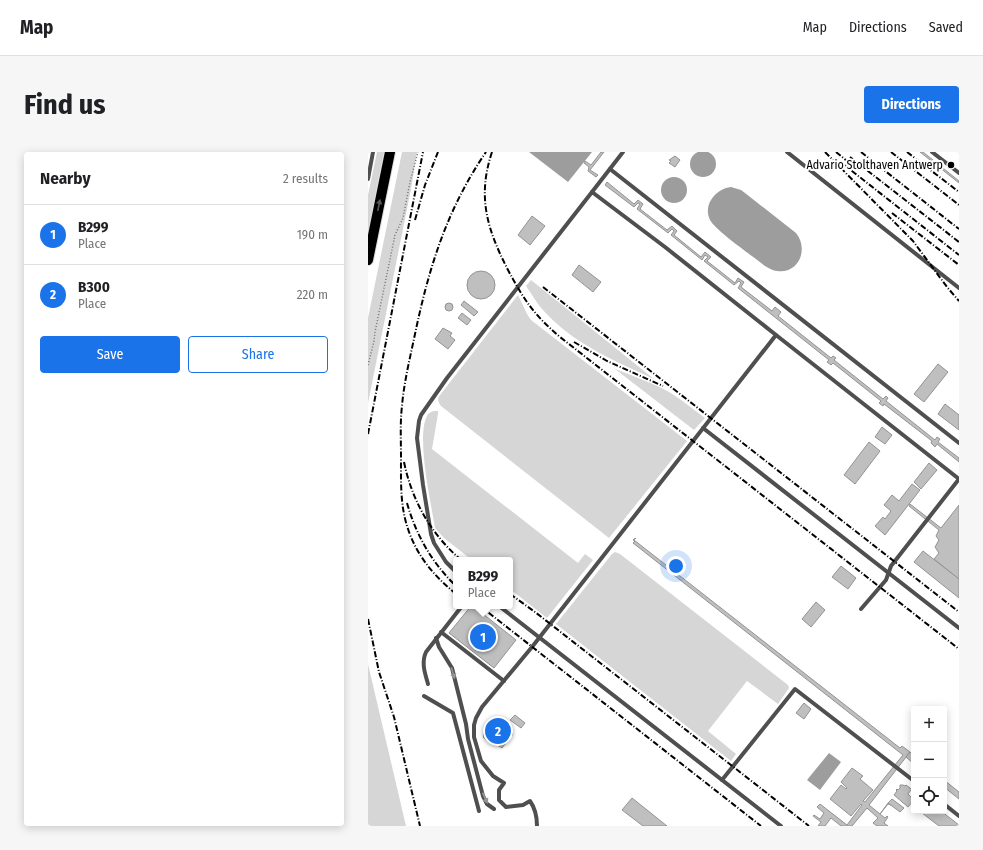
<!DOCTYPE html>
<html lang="en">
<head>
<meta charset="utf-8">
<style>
  :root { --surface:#fff; --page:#f6f6f6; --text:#202124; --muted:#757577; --line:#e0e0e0; --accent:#1a73e8 }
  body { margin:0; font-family:"Fira Sans Condensed",sans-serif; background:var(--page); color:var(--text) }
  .controls { position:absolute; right:12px; bottom:12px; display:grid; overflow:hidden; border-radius:4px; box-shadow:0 2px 10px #0003 }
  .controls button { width:36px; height:36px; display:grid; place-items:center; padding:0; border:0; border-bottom:1px solid var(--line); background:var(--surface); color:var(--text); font:20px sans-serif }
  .you { position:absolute; left:308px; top:414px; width:14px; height:14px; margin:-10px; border:3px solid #fff; border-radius:50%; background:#1a73e8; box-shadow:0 0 0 6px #1a73e833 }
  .badge { display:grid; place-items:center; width:26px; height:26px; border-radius:50%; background:var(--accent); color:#fff; font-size:13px; font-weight:700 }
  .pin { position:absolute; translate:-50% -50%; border:2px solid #fff; box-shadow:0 1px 4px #0006 }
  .popup { position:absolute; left:85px; top:405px; width:60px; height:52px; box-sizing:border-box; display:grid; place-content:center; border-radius:4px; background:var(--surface); filter:drop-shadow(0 1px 3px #0005); font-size:13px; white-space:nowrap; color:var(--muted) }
  .popup b { font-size:15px; color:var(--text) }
  .popup::after { content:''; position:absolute; left:50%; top:100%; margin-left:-8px; border:8px solid transparent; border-top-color:var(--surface) }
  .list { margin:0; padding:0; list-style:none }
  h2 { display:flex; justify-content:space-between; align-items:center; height:52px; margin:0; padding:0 16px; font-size:17px }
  h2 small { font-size:13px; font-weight:400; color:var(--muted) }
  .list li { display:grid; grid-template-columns:26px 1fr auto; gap:12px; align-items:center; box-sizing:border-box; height:60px; padding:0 16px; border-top:1px solid var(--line) }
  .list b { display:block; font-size:15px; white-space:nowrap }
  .list p { margin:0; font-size:13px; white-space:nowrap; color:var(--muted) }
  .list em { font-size:13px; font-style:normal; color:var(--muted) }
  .actions { display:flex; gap:8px; padding:12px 16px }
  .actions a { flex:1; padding:9px 0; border:1px solid var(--accent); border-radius:4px; text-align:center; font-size:14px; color:var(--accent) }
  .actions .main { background:var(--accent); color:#fff }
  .icon { flex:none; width:22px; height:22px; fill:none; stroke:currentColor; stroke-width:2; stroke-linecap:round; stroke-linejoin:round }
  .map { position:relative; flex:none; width:591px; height:674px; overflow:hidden; border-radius:4px }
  header { display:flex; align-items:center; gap:24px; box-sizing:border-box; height:56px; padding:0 20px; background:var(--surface); border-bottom:1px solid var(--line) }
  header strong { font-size:19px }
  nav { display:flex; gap:22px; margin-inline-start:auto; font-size:14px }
  .intro { display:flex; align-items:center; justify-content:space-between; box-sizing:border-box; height:96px; padding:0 24px }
  h1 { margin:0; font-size:28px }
  .button { padding:10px 18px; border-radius:4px; background:var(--accent); color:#fff; font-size:14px; font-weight:700 }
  main { display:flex; gap:24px; padding:0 24px }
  aside { flex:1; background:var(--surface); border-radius:4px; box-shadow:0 2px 10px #0003 }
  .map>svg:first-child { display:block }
</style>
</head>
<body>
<header>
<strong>Map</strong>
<nav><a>Map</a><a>Directions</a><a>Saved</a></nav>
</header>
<div class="intro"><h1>Find us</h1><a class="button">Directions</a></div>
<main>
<aside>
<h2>Nearby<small>2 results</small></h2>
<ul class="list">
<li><span class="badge">1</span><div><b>B299</b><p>Place</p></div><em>190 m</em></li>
<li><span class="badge">2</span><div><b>B300</b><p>Place</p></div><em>220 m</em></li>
</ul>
<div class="actions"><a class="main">Save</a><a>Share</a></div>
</aside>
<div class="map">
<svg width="591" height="674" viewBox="0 0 591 674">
  <rect width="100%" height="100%" fill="#fff"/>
  <g fill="#d6d6d6">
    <polygon points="9,0 16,0 0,80 0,43"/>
    <polygon points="34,0 49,0 43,37 0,251 0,166"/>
    <path d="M163,128L286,227C245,208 205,192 174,157C168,150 163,141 158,134Z"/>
    <path d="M150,143L159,162L163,168L319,289L241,386L73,254C70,250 69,247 72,243Z"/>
    <path d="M247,217C260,222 274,227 287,233C306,241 321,254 337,266L326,278Z"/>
    <path d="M66,259H70V262L64,297L210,411L217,402L225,408L179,466L142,437V408H104L76,386L67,376C63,351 48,285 59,264C60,261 63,260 66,259Z"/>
    <polygon points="247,400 252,402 420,533 421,536 410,552 379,529 340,579 368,602 363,609 188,472 244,402"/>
    <polygon points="0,512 38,674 0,674"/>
  </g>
  <g fill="#9d9d9d">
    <circle cx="335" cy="12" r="13"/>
    <polygon points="161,0 224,0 200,30"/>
    <circle cx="306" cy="38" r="13"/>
    <path d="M363,35L373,38L377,41L428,81C441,97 431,122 409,119C405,119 401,116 397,114C386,105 348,79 342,68C339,62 339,54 343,48C348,40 355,36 363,35Z"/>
    <polygon points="461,601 473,610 452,638 439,628"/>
  </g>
  <g fill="#bfbfbf" stroke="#939393">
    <polygon points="233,0 236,0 222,18 230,23 228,25 220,19 221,15 216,11 217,9 223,13"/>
    <polygon points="552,0 555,0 591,29 591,31"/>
    <polygon points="307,4 312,8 307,15 301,11 303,9 301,8"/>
    <polygon points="239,30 266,52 270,48 275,52 272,57 299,78 304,74 309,79 306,83 333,105 337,100 343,105 339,109 367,131 370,126 376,130 373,135 404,159 407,155 413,160 410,164 463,206 465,204 468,206 466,208 515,247 518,244 520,246 518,249 567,288 569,285 572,287 570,290 591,306 591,310 569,292 567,295 563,291 564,289 516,252 515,254 511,251 513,249 465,211 463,213 459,210 461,208 370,136 373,131 371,129 366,133 336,109 340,105 337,103 334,108 303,83 306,79 304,77 300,81 269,57 272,52 270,51 266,55 237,33"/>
    <polygon points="164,64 177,74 162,93 150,83"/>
    <polygon points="211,113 233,130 225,140 204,123"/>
    <circle cx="113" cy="133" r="14"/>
    <polygon points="96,149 110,160 106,164 93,153"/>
    <circle cx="81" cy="155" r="4"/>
    <polygon points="94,161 103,168 99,173 90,166"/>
    <polygon points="75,176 84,181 82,184 87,188 80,197 67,187"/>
    <polygon points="570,212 580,220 556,250 546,242"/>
    <polygon points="577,252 591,263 591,278 570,262"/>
    <polygon points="514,275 524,283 517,292 507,285"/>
    <polygon points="501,290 512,299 487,332 476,323"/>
    <polygon points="561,311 569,318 553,337 546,330"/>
    <polygon points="544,332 552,338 517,383 507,374 515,365 517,367 523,359 516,353 524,343 531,349"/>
    <polygon points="542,352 573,376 591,353 591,427 566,407 571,401 567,395 571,388 568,384 571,378 541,354"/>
    <polygon points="267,386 266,388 532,596 534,594 542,600 501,653 512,662 520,651 523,653 520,652 512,662 517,666 519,664 520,665 516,671 520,674 509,674 505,671 510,666 499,656 484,674 473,674 463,666 457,674 450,674 453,670 445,664 446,663 452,667 456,661 449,655 452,652 479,673 494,653 493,652 483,664 462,647 473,633 478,637 479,636 473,630 484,616 495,624 492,627 505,638 495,649 497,650 535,603 265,391 267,389 265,388 267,386 268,387"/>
    <polygon points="555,399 591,427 591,446 546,410"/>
    <polygon points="473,414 488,426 480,437 464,425"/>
    <polygon points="448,450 457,458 443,475 434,467"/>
    <polygon points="103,454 105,454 148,488 126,516 81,481"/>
    <polygon points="436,551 443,557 436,567 428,561"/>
    <polygon points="147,563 157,571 153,576 142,568"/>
    <polygon points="128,566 145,582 134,596 121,588 120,589 115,585 116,584 115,583"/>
    <polygon points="542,600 546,604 546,612 538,605"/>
    <polygon points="576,628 591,640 591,647 576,635"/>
    <polygon points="532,633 535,633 537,634 538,633 546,639 546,641 543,638 540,642 546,648 540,655 526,643 529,639 528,638 529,637 530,638 532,636"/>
    <polygon points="264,646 299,674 275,674 254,658"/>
    <polygon points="524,647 536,656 532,660 520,651"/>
    <polygon points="556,659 573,659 591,673 591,674 571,674 554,661"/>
  </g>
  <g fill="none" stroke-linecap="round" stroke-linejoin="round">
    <defs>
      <polyline id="primary" points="0,108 22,0"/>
    </defs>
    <use href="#primary" stroke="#dbdbdb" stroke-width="12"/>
    <polyline stroke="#717171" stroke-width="1.5" stroke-dasharray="1 2" stroke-linecap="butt" points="0,213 6,189 7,180 27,83 35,66 42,30 50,0"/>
    <g stroke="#4f4f4f" stroke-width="4">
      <polyline points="419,0 591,136"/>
      <polyline points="564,0 591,21"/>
      <polyline points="242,17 591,291"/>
      <polyline points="0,27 5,0"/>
      <polyline points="224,40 255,0"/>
      <polyline points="408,183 591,327"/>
      <polyline points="335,276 591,476"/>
      <path d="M88,420L78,410L66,391L63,382L55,333L49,286L51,269L53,263L79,226L224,40L297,95L408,183L164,495L114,555L108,566L106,573V585L113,609L125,624L136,631L131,638V648L138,655L155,653L162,649C167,656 169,665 169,674"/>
      <polyline points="131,454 413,674"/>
      <polyline points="493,457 518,428 523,414 591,327"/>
      <polyline points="73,480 136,529"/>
      <polyline points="68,486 71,495 84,516 98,572 100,587 115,644 119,652 126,657"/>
      <path d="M60,532C57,521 53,511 58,500L94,454"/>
      <polyline points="56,544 85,561 111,659"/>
      <polyline points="354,628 427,537 546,629"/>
      <polyline points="576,652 591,664"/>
    </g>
    <use href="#primary" stroke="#000" stroke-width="10"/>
    <g stroke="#000" stroke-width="2" stroke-dasharray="6 2 1 2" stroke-linecap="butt">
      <path d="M124,0C109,45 119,77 140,118C156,148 166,163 192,185L591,497"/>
      <polyline points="457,0 545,89 579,135 591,149"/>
      <polyline points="468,0 485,14"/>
      <polyline points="493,0 591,77"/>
      <polyline points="523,0 591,53"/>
      <polyline points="539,0 591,40"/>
      <polyline points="482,5 591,90"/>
      <polyline points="475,12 591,103"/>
      <polyline points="524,61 591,113"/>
      <polyline points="47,68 57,33 70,0"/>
      <polyline points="175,135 591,460"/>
      <polyline points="206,190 239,209 295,234"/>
      <polyline points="0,282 55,0"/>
      <path d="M36,310C44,349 63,382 93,408"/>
      <path d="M39,351C48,383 64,411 88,434"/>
      <path d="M88,442C66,424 49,404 40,377C32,354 33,329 33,305C33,288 32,271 34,254C36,230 42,206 47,182C61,115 79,57 118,0"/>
      <polyline points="142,442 167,460 441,674"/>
      <polyline points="112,454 393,674"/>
      <polyline points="0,467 11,520 26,565 52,674"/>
    </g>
  </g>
  <defs><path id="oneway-solid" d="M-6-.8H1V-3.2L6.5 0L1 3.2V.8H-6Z"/></defs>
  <use fill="#595959" href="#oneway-solid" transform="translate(11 53) rotate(-78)"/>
  <g fill="#959595">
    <use href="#oneway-solid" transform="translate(85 521) rotate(73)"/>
    <use href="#oneway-solid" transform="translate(117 646) rotate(65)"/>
  </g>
  <circle fill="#000" stroke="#fff" stroke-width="1.5" cx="583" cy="13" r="4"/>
  <g text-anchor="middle" stroke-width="4" stroke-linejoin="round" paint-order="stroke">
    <g font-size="12" fill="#000" stroke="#fff" text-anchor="end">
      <text x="575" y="17">Advario Stolthaven Antwerp</text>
    </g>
  </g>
</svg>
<div class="controls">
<button>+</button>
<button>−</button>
<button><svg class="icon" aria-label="locate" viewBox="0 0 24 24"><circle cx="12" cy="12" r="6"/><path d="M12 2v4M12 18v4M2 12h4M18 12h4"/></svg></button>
</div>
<div class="you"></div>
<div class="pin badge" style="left:115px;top:485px">1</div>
<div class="popup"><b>B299</b>Place</div>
<div class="pin badge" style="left:130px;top:579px">2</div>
</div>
</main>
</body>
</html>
